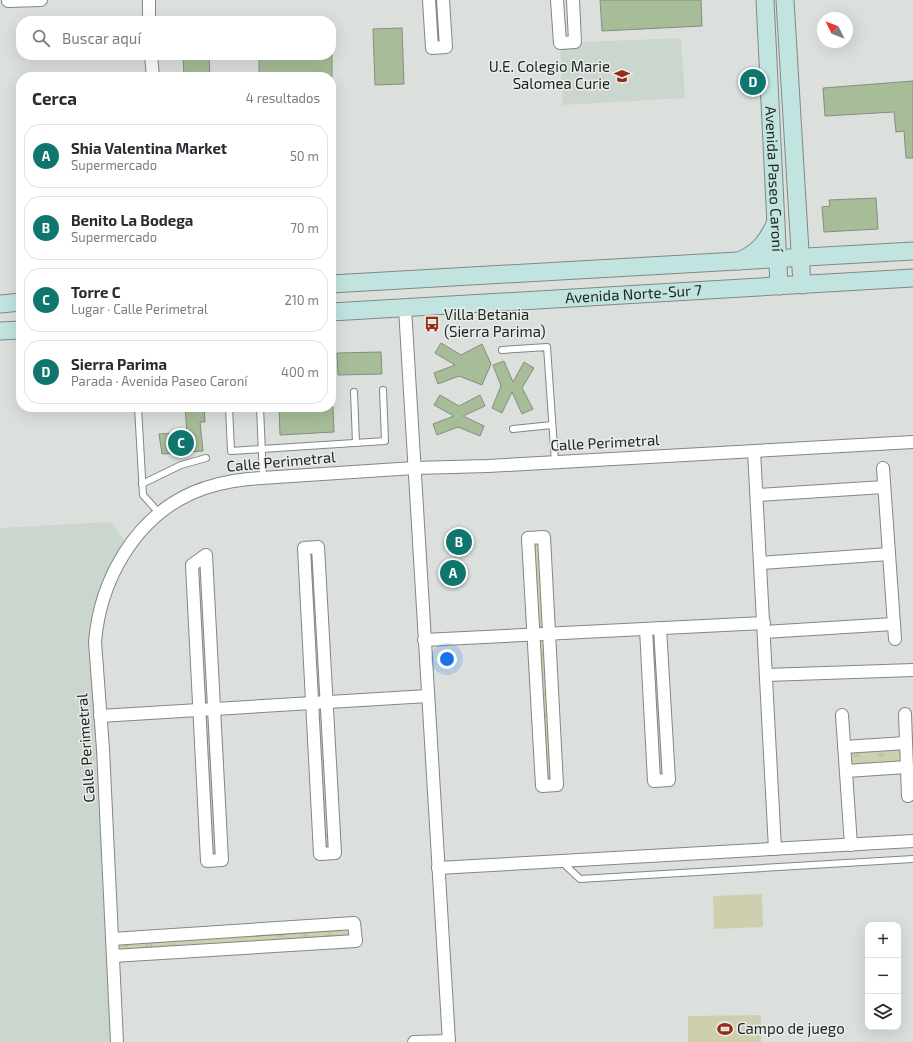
<!DOCTYPE html>
<html lang="es">
<head>
<meta charset="utf-8">
<style>
  :root { --surface:#fff; --page:#f2f2f3; --text:#2b2b33; --muted:#7c7c81; --line:#e1e1e2; --accent:#0f766e }
  body { margin:0; font-family:"Exo 2",sans-serif; background:var(--page); color:var(--text) }
  .controls { position:absolute; right:12px; bottom:12px; display:grid; overflow:hidden; border-radius:8px; box-shadow:0 4px 16px #0002 }
  .controls button { width:36px; height:36px; display:grid; place-items:center; padding:0; border:0; border-bottom:1px solid var(--line); background:var(--surface); color:var(--text); font:20px sans-serif }
  .compass { position:absolute; left:817px; top:12px; width:36px; height:36px; border-radius:50%; background:var(--surface); box-shadow:0 4px 16px #0002; rotate:312deg }
  .you { position:absolute; left:447px; top:659px; width:14px; height:14px; margin:-10px; border:3px solid #fff; border-radius:50%; background:#1a73e8; box-shadow:0 0 0 6px #1a73e833 }
  .badge { display:grid; place-items:center; width:26px; height:26px; border-radius:50%; background:var(--accent); color:#fff; font-size:13px; font-weight:700 }
  .pin { position:absolute; translate:-50% -50%; border:2px solid #fff; box-shadow:0 1px 4px #0006 }
  .list { margin:0; padding:0; list-style:none }
  h2 { display:flex; justify-content:space-between; align-items:center; height:52px; margin:0; padding:0 16px; font-size:17px }
  h2 small { font-size:13px; font-weight:400; color:var(--muted) }
  .list li { display:grid; grid-template-columns:26px 1fr auto; gap:12px; align-items:center; box-sizing:border-box; height:64px; margin:0 8px 8px; padding:0 8px; border:1px solid var(--line); border-radius:16px }
  .list b { display:block; font-size:15px; white-space:nowrap }
  .list p { margin:0; font-size:13px; white-space:nowrap; color:var(--muted) }
  .list em { font-size:13px; font-style:normal; color:var(--muted) }
  .icon { flex:none; width:22px; height:22px; fill:none; stroke:currentColor; stroke-width:2; stroke-linecap:round; stroke-linejoin:round }
  .map { position:relative; flex:none; width:913px; height:1042px; overflow:hidden }
  .search { position:absolute; background:var(--surface); box-shadow:0 4px 16px #0002; left:16px; top:16px; width:320px; height:44px; display:flex; align-items:center; gap:10px; box-sizing:border-box; padding:0 14px; border-radius:16px; color:var(--muted); font-size:15px }
  .panel { position:absolute; background:var(--surface); box-shadow:0 4px 16px #0002; left:16px; top:72px; width:320px; height:340px; border-radius:16px }
  .map>svg:first-child { display:block }
</style>
</head>
<body>
<div class="map">
<svg width="913" height="1042" viewBox="0 0 913 1042">
  <defs>
    <pattern id="grass-tufts" width="24" height="20" patternUnits="userSpaceOnUse"><rect width="24" height="20" fill="#cecfae"/><path d="M3 7l-1-3M5 7V3M7 7l1-3M15 17l-1-3M17 17v-4M19 17l1-3" fill="none" stroke="#b1b296"/></pattern>
  </defs>
  <rect width="100%" height="100%" fill="#dbe0dd"/>
  <g fill="#cad6ce">
    <polygon points="681,38 685,98 563,105 560,43"/>
    <polygon points="110,522 130,546 96,625 117,1042 0,1042 0,528"/>
  </g>
  <g fill="url(#grass-tufts)">
    <polygon points="544,537 557,785 542,786 528,538"/>
    <polygon points="318,547 335,853 320,854 304,548"/>
    <polygon points="206,555 222,860 207,861 192,565"/>
    <polygon points="660,628 669,780 654,781 646,629"/>
    <polygon points="906,743 907,767 846,771 844,747"/>
    <polygon points="354,923 356,941 113,956 112,939"/>
  </g>
  <g fill="#cecfae">
    <polygon points="762,894 763,927 714,929 713,896"/>
    <polygon points="761,1015 761,1042 688,1042 688,1016"/>
  </g>
  <g fill="#a6bd97" stroke="#898b87">
    <polygon points="600,0 701,0 702,26 602,31"/>
    <polygon points="402,28 404,84 375,85 373,29"/>
    <polygon points="183,55 209,55 210,77 184,77"/>
    <rect x="259" y="55" width="73" height="22"/>
    <polygon points="913,81 913,158 906,158 904,131 896,132 894,112 825,116 823,88"/>
    <polygon points="876,198 878,229 824,232 822,207 830,206 829,200"/>
    <polygon points="441,343 461,355 482,344 491,364 482,385 459,376 438,384 434,373 455,365 435,353"/>
    <polygon points="381,352 382,374 338,375 337,353"/>
    <polygon points="504,361 513,382 524,362 534,368 522,388 533,409 522,414 512,392 502,413 492,408 501,386 493,365"/>
    <polygon points="440,395 459,406 480,395 485,406 463,416 484,426 480,436 458,427 437,435 433,424 454,416 434,405"/>
    <polygon points="185,407 204,407 205,422 200,422 203,451 162,454 159,434 187,432"/>
    <polygon points="279,407 333,407 334,432 280,435"/>
  </g>
  <g fill="none" stroke-linecap="round" stroke-linejoin="round">
    <defs>
      <g id="lane">
        <polyline points="502,350 547,347 555,462"/>
        <polyline points="354,392 356,443"/>
        <polyline points="138,407 143,495 160,514"/>
        <polyline points="229,407 231,451 385,441 383,390"/>
        <polyline points="260,407 263,478"/>
        <polyline points="513,429 552,425"/>
        <polyline points="142,484 181,465 206,458"/>
        <polyline points="562,862 580,879 913,859"/>
      </g>
      <g id="street">
        <polyline points="149,0 149,21"/>
        <polyline points="429,0 432,48 446,47 443,0"/>
        <polyline points="557,0 560,43 575,42 573,0"/>
        <polyline points="8,1 41,0"/>
        <polyline points="151,55 153,77"/>
        <polyline points="405,308 449,1042"/>
        <polyline points="754,451 775,849"/>
        <polyline points="883,468 895,639"/>
        <polyline points="757,495 884,487"/>
        <polygon points="544,537 557,785 542,786 528,538"/>
        <polygon points="318,547 335,853 320,854 304,548"/>
        <polygon points="206,555 222,860 207,861 192,565"/>
        <polyline points="760,563 889,554"/>
        <polyline points="646,629 654,781 669,780 660,628"/>
        <polyline points="764,632 894,624"/>
        <polyline points="424,640 764,623"/>
        <polyline points="766,675 913,670"/>
        <polyline points="905,714 908,796"/>
        <polyline points="842,715 851,845"/>
        <polyline points="100,716 428,696"/>
        <polyline points="844,747 906,743"/>
        <polyline points="846,771 907,767"/>
        <polyline points="438,868 913,841"/>
        <polyline points="112,939 354,923 356,941 113,956"/>
        <path d="M117,1042L103,749L95,642C100,581 134,519 192,493C210,485 229,481 248,479L414,468L488,466L913,442"/>
        <polyline points="414,1042 449,1041"/>
      </g>
      <g id="secondary">
        <path id="s1" d="M765,0L779,286"/>
        <polyline points="785,0 802,285"/>
        <path d="M739,261C759,253 768,240 776,222"/>
        <polyline points="331,284 913,251"/>
        <polyline points="0,304 21,302"/>
        <path id="s2" d="M331,312L913,278"/>
        <polyline points="0,331 21,330"/>
      </g>
    </defs>
    <use href="#lane" stroke="#838784" stroke-width="8"/>
    <use href="#street" stroke="#838784" stroke-width="14"/>
    <use href="#secondary" stroke="#838784" stroke-width="19"/>
    <use href="#lane" stroke="#fff" stroke-width="6"/>
    <use href="#street" stroke="#fff" stroke-width="12"/>
    <use href="#secondary" stroke="#c1e4e0" stroke-width="17"/>
  </g>
  <defs>
    <symbol id="school-bare" viewBox="-9 -9 18 18"><path d="M0-5L7-2L0 1L-7-2ZM-4 1L0 2.5L4 1V4Q0 6-4 4Z" fill="#952b18" stroke="#e8eeea" stroke-width="2.5" paint-order="stroke"/></symbol>
    <symbol id="bus-bare" viewBox="-9 -9 18 18"><path d="M-5-6H5V4H4V6H2V4H-2V6H-4V4H-5ZM-3.5-4V0h7V-4ZM-3.5 1.2v1.5H-2V1.2ZM2 1.2v1.5H3.5V1.2Z" fill="#952b18" stroke="#e8eeea" stroke-width="2.5" paint-order="stroke"/></symbol>
    <symbol id="stadium-bare" viewBox="-9 -9 18 18"><path d="M0-5a6.5 5 0 1 0 0 10a6.5 5 0 1 0 0-10ZM-3.5-1.8h7v3.6h-7Z" fill="#952b18" stroke="#e8eeea" stroke-width="2.5" paint-order="stroke"/></symbol>
  </defs>
  <g fill-rule="evenodd">
    <use href="#school-bare" x="611" y="65" width="22" height="22"/>
    <use href="#bus-bare" x="421" y="313" width="22" height="22"/>
    <use href="#stadium-bare" x="714" y="1018" width="22" height="22"/>
  </g>
  <g text-anchor="middle" stroke-width="3" stroke-linejoin="round" paint-order="stroke">
    <g font-size="15" fill="#232524" stroke="#e8eeea" text-anchor="start">
      <text x="610" y="72" text-anchor="end">U.E. Colegio Marie<tspan x="610" dy="17">Salomea Curie</tspan></text>
      <text x="444" y="320">Villa Betania<tspan x="444" dy="17">(Sierra Parima)</tspan></text>
      <text x="737" y="1034">Campo de juego</text>
    </g>
    <g font-size="15" fill="#232524" stroke="#e8eeea">
      <text dy="5" stroke="none"><textPath href="#s1" startOffset="179">Avenida Paseo Caroní</textPath></text>
      <text dy="5" stroke="none"><textPath href="#s2" startOffset="303">Avenida Norte-Sur 7</textPath></text>
      <text transform="translate(605 443) rotate(-3)" y="5">Calle Perimetral</text>
      <text transform="translate(281 462) rotate(-5)" y="5">Calle Perimetral</text>
      <text transform="translate(86 748) rotate(-94)" y="5">Calle Perimetral</text>
    </g>
  </g>
</svg>
<div class="controls">
<button>+</button>
<button>−</button>
<button><svg class="icon" aria-label="layers" viewBox="0 0 24 24"><path d="M12 4l9 5-9 5-9-5zM3 14l9 5 9-5"/></svg></button>
</div>
<svg class="compass" viewBox="-18 -18 36 36"><path d="M0-13l5 13h-10z" fill="#e53935"/><path d="M0 13l5-13h-10z" fill="#7c7c81"/></svg>
<div class="you"></div>
<div class="pin badge" style="left:453px;top:573px">A</div>
<div class="pin badge" style="left:459px;top:542px">B</div>
<div class="pin badge" style="left:181px;top:443px">C</div>
<div class="pin badge" style="left:753px;top:82px">D</div>
<div class="search"><svg class="icon" aria-label="search" viewBox="0 0 24 24"><circle cx="10" cy="10" r="6"/><path d="M15 15l6 6"/></svg>Buscar aquí</div>
<section class="panel">
<h2>Cerca<small>4 resultados</small></h2>
<ul class="list">
<li><span class="badge">A</span><div><b>Shia Valentina Market</b><p>Supermercado</p></div><em>50 m</em></li>
<li><span class="badge">B</span><div><b>Benito La Bodega</b><p>Supermercado</p></div><em>70 m</em></li>
<li><span class="badge">C</span><div><b>Torre C</b><p>Lugar · Calle Perimetral</p></div><em>210 m</em></li>
<li><span class="badge">D</span><div><b>Sierra Parima</b><p>Parada · Avenida Paseo Caroní</p></div><em>400 m</em></li>
</ul>
</section>
</div>
</body>
</html>
